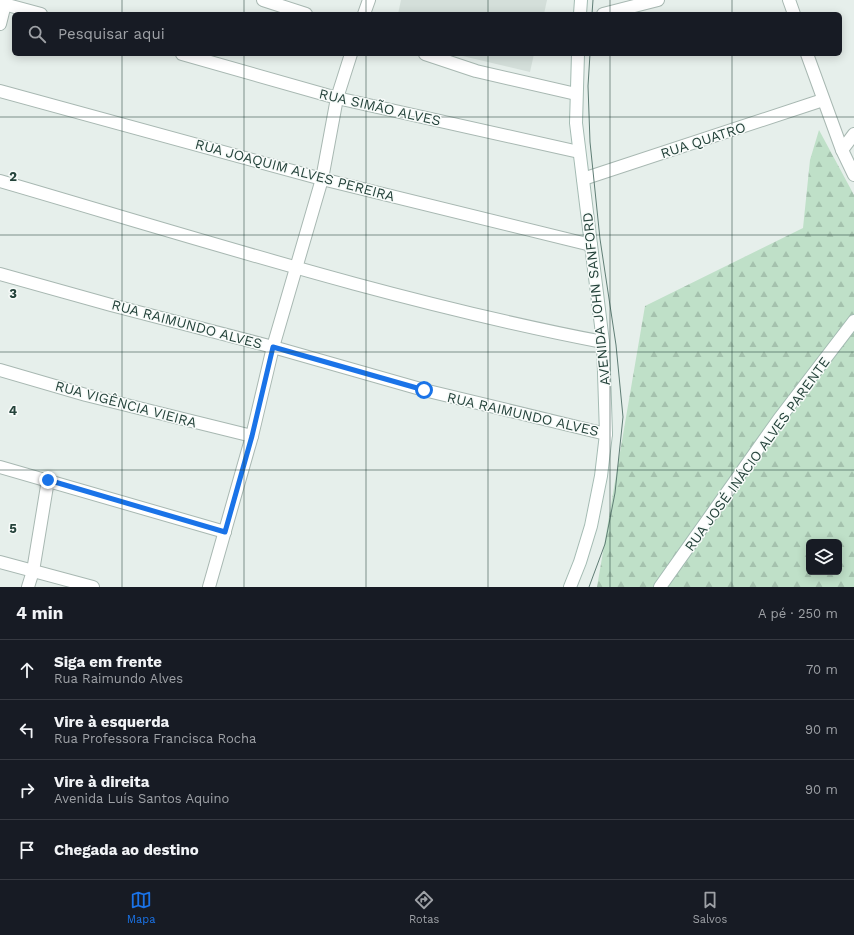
<!DOCTYPE html>
<html lang="pt">
<head>
<meta charset="utf-8">
<style>
  :root { --surface:#171b24; --page:#242831; --text:#f1f3f6; --muted:#9ea1a6; --line:#363941; --accent:#1a73e8 }
  body { margin:0; font-family:"Work Sans",sans-serif; background:var(--page); color:var(--text) }
  .controls { position:absolute; right:12px; bottom:12px; display:grid; overflow:hidden; border-radius:6px; box-shadow:0 2px 10px #0003 }
  .controls button { width:36px; height:36px; display:grid; place-items:center; padding:0; border:0; border-bottom:1px solid var(--line); background:var(--surface); color:var(--text); font:20px sans-serif }
  .stop { position:absolute; width:12px; height:12px; margin:-9px; border:3px solid #1a73e8; border-radius:50%; background:#fff }
  .stop.end { background:#1a73e8; border-color:#fff; box-shadow:0 1px 4px #0008 }
  .list { margin:0; padding:0; list-style:none }
  h2 { display:flex; justify-content:space-between; align-items:center; height:52px; margin:0; padding:0 16px; font-size:17px }
  h2 small { font-size:13px; font-weight:400; color:var(--muted) }
  .list li { display:grid; grid-template-columns:26px 1fr auto; gap:12px; align-items:center; box-sizing:border-box; height:60px; padding:0 16px; border-top:1px solid var(--line) }
  .list b { display:block; font-size:15px; white-space:nowrap }
  .list p { margin:0; font-size:13px; white-space:nowrap; color:var(--muted) }
  .list em { font-size:13px; font-style:normal; color:var(--muted) }
  .icon { flex:none; width:22px; height:22px; fill:none; stroke:currentColor; stroke-width:2; stroke-linecap:round; stroke-linejoin:round }
  .map { position:relative; flex:none; width:854px; height:587px; overflow:hidden }
  .search { position:absolute; background:var(--surface); box-shadow:0 2px 10px #0003; left:12px; right:12px; top:12px; height:44px; display:flex; align-items:center; gap:10px; box-sizing:border-box; padding:0 14px; border-radius:6px; color:var(--muted); font-size:15px }
  .sheet { height:292px; background:var(--surface) }
  nav { display:flex; justify-content:space-around; align-items:center; box-sizing:border-box; height:56px; border-top:1px solid var(--line); background:var(--surface); font-size:11px; color:var(--muted) }
  nav a { display:grid; justify-items:center; gap:2px }
  nav .on { color:var(--accent) }
  .map>svg:first-child { display:block }
</style>
</head>
<body>
<div class="map">
<svg width="854" height="587" viewBox="0 0 854 587">
  <defs>
    <pattern id="forest-firs" width="22" height="20" patternUnits="userSpaceOnUse"><rect width="22" height="20" fill="#bfe0c8"/><path d="M5 1l3.5 6h-7zM16 11l3.5 6h-7z" fill="#a4c1ad"/></pattern>
  </defs>
  <rect width="100%" height="100%" fill="#e6efeb"/>
  <g fill="#d4dfda">
    <polygon points="401,0 547,0 544,14 398,14"/>
    <polygon points="454,54 534,54 530,72"/>
  </g>
  <path fill="url(#forest-firs)" fill-rule="evenodd" d="M819,130L854,195V587H597L645,306L803,228L810,160ZM809,542H839V572H809Z"/>
  <g fill="none" stroke-linecap="round" stroke-linejoin="round">
    <defs>
      <g id="minor">
        <polyline points="263,0 306,14"/>
        <polyline points="789,0 794,14"/>
        <polyline points="0,3 41,14"/>
        <polyline points="364,14 369,0"/>
        <polyline points="603,14 658,0"/>
        <polyline points="0,24 6,0"/>
        <polyline points="182,54 337,98 579,152"/>
        <polyline points="425,54 476,71 576,94"/>
        <polyline points="807,54 842,150 854,175"/>
        <polyline points="0,91 322,179 591,245"/>
        <polyline points="842,150 854,134"/>
        <polyline points="583,179 823,100"/>
        <path d="M0,181C199,239 399,303 603,342"/>
        <polyline points="0,274 111,305 273,347 424,390 606,434"/>
        <polyline points="0,370 86,395 252,436"/>
        <polyline points="0,467 225,532"/>
        <polyline points="0,562 93,587"/>
        <polyline points="28,587 33,571 48,480"/>
        <polyline points="209,587 252,436 273,347 322,179 337,98 351,54"/>
      </g>
      <g id="secondary">
        <polyline points="580,14 581,0"/>
        <polyline points="570,587 580,562 591,526 601,476 606,434 603,342 576,123 578,54"/>
        <polyline points="660,587 779,419 854,321"/>
      </g>
    </defs>
    <use href="#minor" stroke="#a8b8b2" stroke-width="14"/>
    <use href="#secondary" stroke="#a4bbb3" stroke-width="14"/>
    <use href="#minor" stroke="#fff" stroke-width="12"/>
    <use href="#secondary" stroke="#fff" stroke-width="12"/>
    <g stroke="#5f7d75" stroke-width="1">
      <polyline points="592,14 593,0"/>
      <polyline points="589,587 605,544 615,493 623,417 616,345 600,239 590,142 588,86 590,54"/>
    </g>
  </g>
  <g fill="none" stroke-linecap="round" stroke-linejoin="round">
    <polyline stroke="#1a73e8" stroke-width="5" points="48,480 225,532 252,436 273,347 424,390"/>
  </g>
  <path fill="none" stroke="#24423a" stroke-width="1" stroke-opacity="0.55" d="M122,0V14M244,0V14M366,0V14M488,0V14M610,0V14M732,0V14M122,54V587M244,54V587M366,54V587M488,54V587M610,54V587M732,54V587M0,117H854M0,235H854M0,352H854M0,470H854"/>
  <g text-anchor="middle" stroke-width="3" stroke-linejoin="round" paint-order="stroke">
    <g font-size="14" fill="#24423a" stroke="#f7fbf9">
      <text transform="translate(380 107) rotate(13)" y="5">RUA SIMÃO ALVES</text>
      <text transform="translate(703 140) rotate(-18)" y="5">RUA QUATRO</text>
      <text transform="translate(295 170) rotate(15)" y="5">RUA JOAQUIM ALVES PEREIRA</text>
      <text transform="translate(596 299) rotate(-96)" y="5">AVENIDA JOHN SANFORD</text>
      <text transform="translate(187 324) rotate(15)" y="5">RUA RAIMUNDO ALVES</text>
      <text transform="translate(126 404) rotate(15)" y="5">RUA VIGÊNCIA VIEIRA</text>
      <text transform="translate(523 414) rotate(13)" y="5">RUA RAIMUNDO ALVES</text>
      <text transform="translate(757 454) rotate(-54)" y="5">RUA JOSÉ INÁCIO ALVES PARENTE</text>
    </g>
  </g>
  <g font-size="13" text-anchor="middle" font-weight="bold" fill="#24423a" stroke="#f7fbf9" stroke-width="3" stroke-linejoin="round" paint-order="stroke">
    <text x="13" y="181">2</text>
    <text x="13" y="298">3</text>
    <text x="13" y="415">4</text>
    <text x="13" y="533">5</text>
  </g>
</svg>
<div class="controls">
<button><svg class="icon" aria-label="layers" viewBox="0 0 24 24"><path d="M12 4l9 5-9 5-9-5zM3 14l9 5 9-5"/></svg></button>
</div>
<div class="stop" style="left:424px;top:390px"></div>
<div class="stop end" style="left:48px;top:480px"></div>
<div class="search"><svg class="icon" aria-label="search" viewBox="0 0 24 24"><circle cx="10" cy="10" r="6"/><path d="M15 15l6 6"/></svg>Pesquisar aqui</div>
</div>
<section class="sheet">
<h2>4 min<small>A pé · 250 m</small></h2>
<ul class="list">
<li><svg class="icon" aria-label="ahead" viewBox="0 0 24 24"><path d="M12 20V5M6 11l6-6 6 6"/></svg><div><b>Siga em frente</b><p>Rua Raimundo Alves</p></div><em>70 m</em></li>
<li><svg class="icon" aria-label="left" viewBox="0 0 24 24"><path d="M17 20v-9H6M10 6l-5 5 5 5"/></svg><div><b>Vire à esquerda</b><p>Rua Professora Francisca Rocha</p></div><em>90 m</em></li>
<li><svg class="icon" aria-label="right" viewBox="0 0 24 24"><path d="M7 20v-9h11M14 6l5 5-5 5"/></svg><div><b>Vire à direita</b><p>Avenida Luís Santos Aquino</p></div><em>90 m</em></li>
<li><svg class="icon" aria-label="arrive" viewBox="0 0 24 24"><path d="M6 21V4h12l-3 4 3 4H6"/></svg><div><b>Chegada ao destino</b></div></li>
</ul>
</section>
<nav>
<a class="on"><svg class="icon" aria-label="map" viewBox="0 0 24 24"><path d="M3 6l6-2 6 2 6-2v14l-6 2-6-2-6 2zM9 4v14M15 6v14"/></svg>Mapa</a>
<a><svg class="icon" aria-label="directions" viewBox="0 0 24 24"><path d="M12 3l9 9-9 9-9-9zM9 14v-3h6M13 9l2 2-2 2"/></svg>Rotas</a>
<a><svg class="icon" aria-label="saved" viewBox="0 0 24 24"><path d="M7 4h10v16l-5-4-5 4z"/></svg>Salvos</a>
</nav>
</body>
</html>
